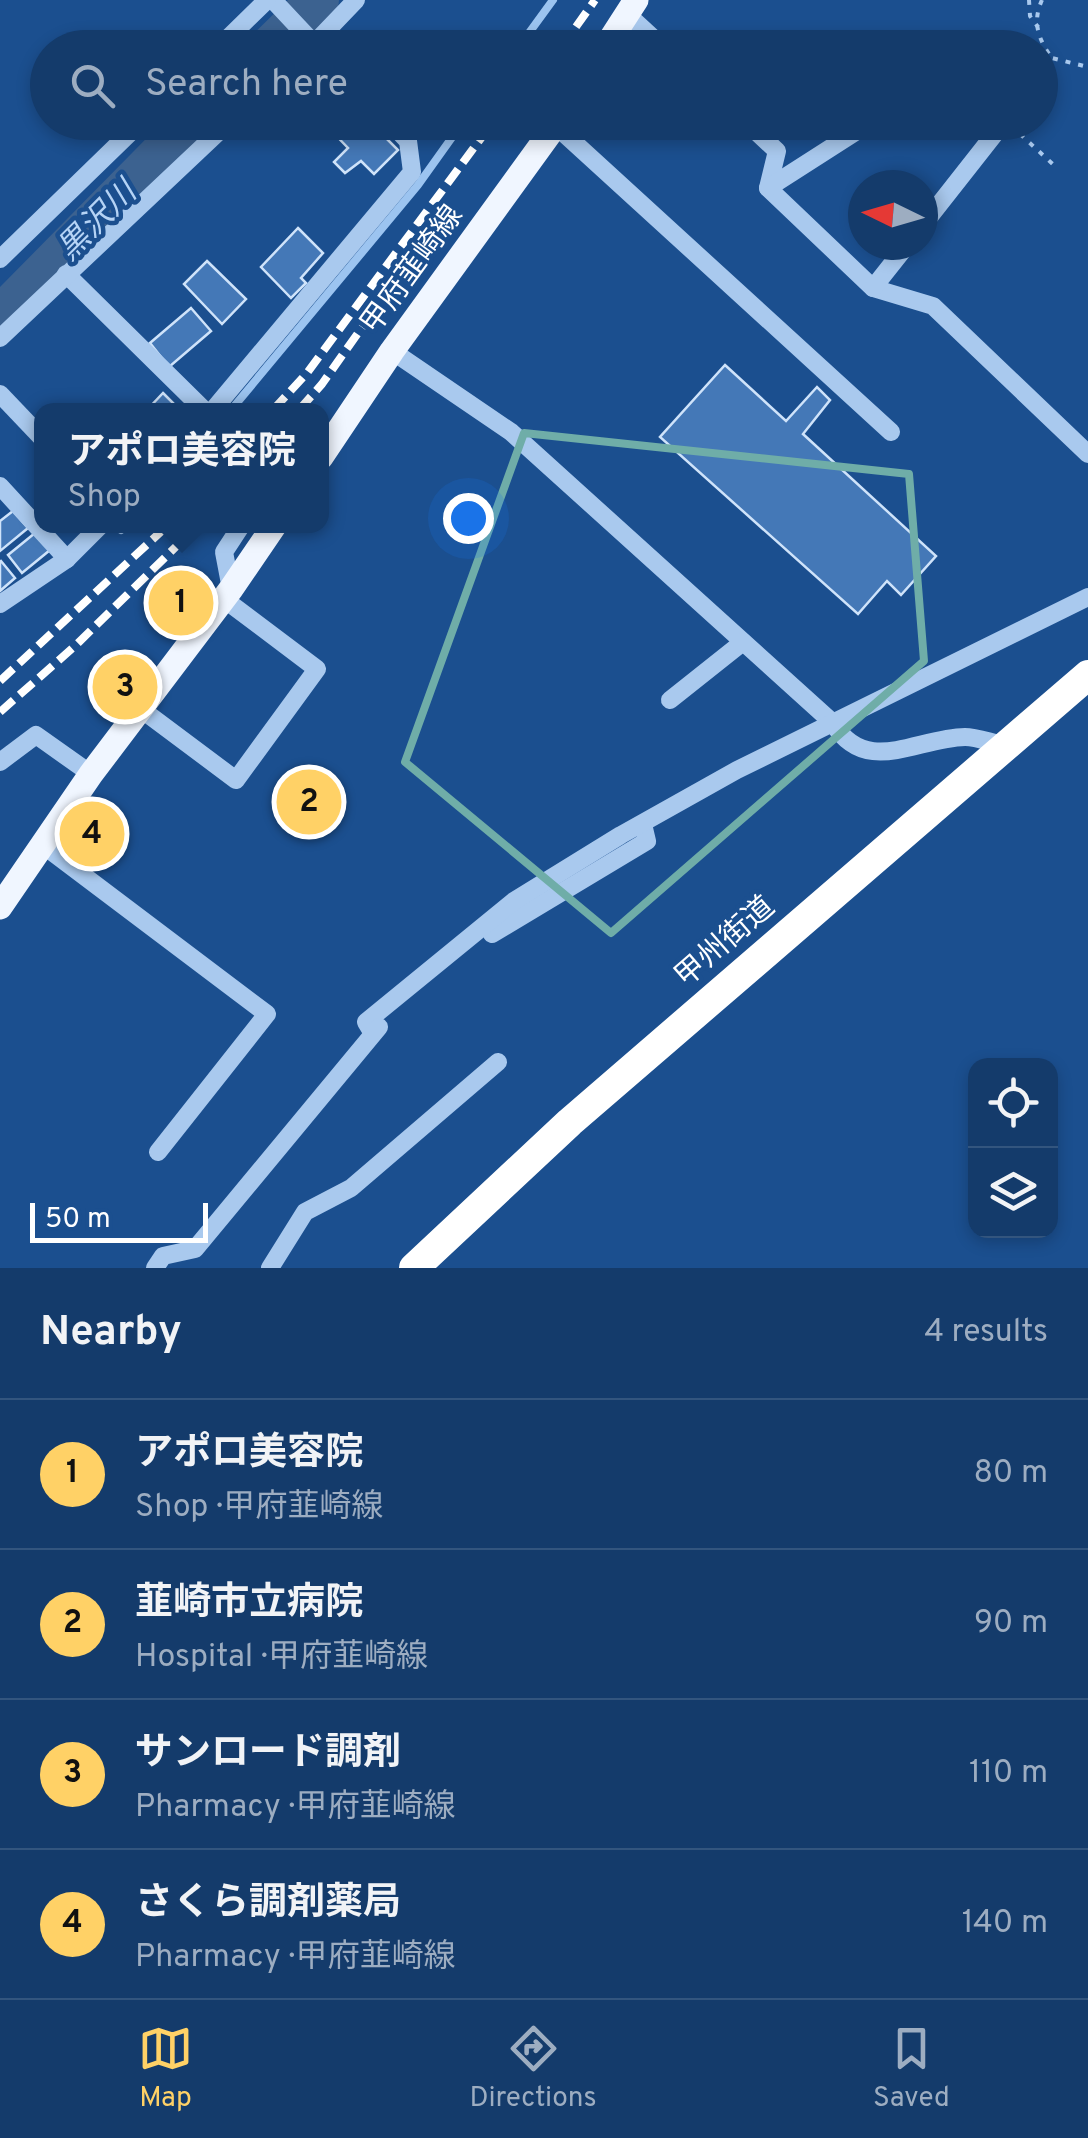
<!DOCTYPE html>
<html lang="en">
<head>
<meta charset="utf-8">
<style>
  :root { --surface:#143b6b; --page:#214673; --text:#f1f3f6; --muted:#9dadc1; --line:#33557e; --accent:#ffd166 }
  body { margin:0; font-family:Overpass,"Noto Sans JP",sans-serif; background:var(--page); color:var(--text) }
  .controls { position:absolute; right:30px; bottom:30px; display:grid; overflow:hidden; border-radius:20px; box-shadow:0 5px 15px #0003 }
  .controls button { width:90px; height:90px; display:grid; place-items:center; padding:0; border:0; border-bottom:2px solid var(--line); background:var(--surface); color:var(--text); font:50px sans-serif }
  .compass { position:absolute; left:848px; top:170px; width:90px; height:90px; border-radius:50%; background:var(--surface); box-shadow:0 5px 15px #0003; rotate:275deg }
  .scale { position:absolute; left:30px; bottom:25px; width:178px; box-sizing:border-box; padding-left:10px; border:5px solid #fff; border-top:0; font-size:28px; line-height:35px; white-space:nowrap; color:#fff; -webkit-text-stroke:8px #1b4f8f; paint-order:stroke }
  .you { position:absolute; left:468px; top:518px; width:35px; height:35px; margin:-25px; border:8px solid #fff; border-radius:50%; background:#1a73e8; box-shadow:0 0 0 15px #1a73e833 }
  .badge { display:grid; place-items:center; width:65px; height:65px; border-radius:50%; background:var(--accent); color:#111; font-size:32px; font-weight:700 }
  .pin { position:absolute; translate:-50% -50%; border:5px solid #fff; box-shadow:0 2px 10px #0006 }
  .popup { position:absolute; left:34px; top:403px; width:295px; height:130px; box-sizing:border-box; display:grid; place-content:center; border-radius:20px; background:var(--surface); filter:drop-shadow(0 2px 8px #0005); font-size:32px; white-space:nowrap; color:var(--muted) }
  .popup b { font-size:38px; color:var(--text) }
  .popup::after { content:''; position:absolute; left:50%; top:100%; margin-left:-20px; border:20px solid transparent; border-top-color:var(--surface) }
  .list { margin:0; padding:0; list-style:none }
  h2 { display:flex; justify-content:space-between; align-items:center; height:130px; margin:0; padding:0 40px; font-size:42px }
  h2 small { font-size:32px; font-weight:400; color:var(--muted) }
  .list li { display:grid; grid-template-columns:65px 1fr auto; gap:30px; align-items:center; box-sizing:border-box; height:150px; padding:0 40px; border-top:2px solid var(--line) }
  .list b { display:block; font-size:38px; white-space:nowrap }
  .list p { margin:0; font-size:32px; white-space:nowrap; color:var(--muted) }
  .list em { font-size:32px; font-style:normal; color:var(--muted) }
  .icon { flex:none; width:55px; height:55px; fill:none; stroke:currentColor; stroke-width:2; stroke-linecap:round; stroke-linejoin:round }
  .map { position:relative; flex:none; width:1088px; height:1268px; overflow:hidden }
  .search { position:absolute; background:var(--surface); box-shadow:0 5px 15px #0003; left:30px; right:30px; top:30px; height:110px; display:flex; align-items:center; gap:25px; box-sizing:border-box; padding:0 35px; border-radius:55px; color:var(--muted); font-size:38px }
  .sheet { height:730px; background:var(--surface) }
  nav { display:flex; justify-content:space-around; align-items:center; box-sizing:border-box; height:140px; border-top:2px solid var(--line); background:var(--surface); font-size:28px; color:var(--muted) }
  nav a { display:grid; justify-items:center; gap:5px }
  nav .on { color:var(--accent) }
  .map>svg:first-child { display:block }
</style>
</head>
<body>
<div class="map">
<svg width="1088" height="1268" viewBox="0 0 1088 1268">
  <rect width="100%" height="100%" fill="#1b4f8f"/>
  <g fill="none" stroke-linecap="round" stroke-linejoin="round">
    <g stroke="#9cc4f0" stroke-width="8">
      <polyline points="518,48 553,0"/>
      <polyline points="231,410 418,185 463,122"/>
      <polyline points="121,530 124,526"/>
    </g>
    <g stroke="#3c6290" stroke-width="42">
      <polyline points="269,48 318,0"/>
      <polyline points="0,317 192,122"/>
    </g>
  </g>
  <g fill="#4478b7" stroke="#cfe3fa" stroke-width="2.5">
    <polygon points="323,122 370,122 398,150 374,174 361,161 345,173 334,162 348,148"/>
    <polygon points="298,228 323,253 301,278 306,283 291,298 261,267"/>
    <polygon points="207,261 246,299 222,324 184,284"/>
    <polygon points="191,308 211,331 169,367 150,343"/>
    <polygon points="725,365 786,421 817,387 830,400 803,434 936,556 901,595 887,581 858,614 660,437"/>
    <polygon points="163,393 180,410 147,410"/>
    <polygon points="13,511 28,528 0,551 0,521"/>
    <polygon points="35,533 50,550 22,573 8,555"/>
    <polygon points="1,561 15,578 0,591 0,562"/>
  </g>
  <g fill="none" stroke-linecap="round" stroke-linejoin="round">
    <g stroke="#a9c9ee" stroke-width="4" stroke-dasharray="5 8" stroke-linecap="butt">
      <polyline points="1029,0 1030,16 1038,27"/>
      <path d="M1042,0C1032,22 1038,39 1052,58"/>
      <polyline points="1040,80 1052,58 1088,67"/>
      <polyline points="1020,134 1057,168"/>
    </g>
    <g stroke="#a9c9ee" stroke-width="18">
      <polyline points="273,0 318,48"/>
      <polyline points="626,13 664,48"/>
      <polyline points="218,48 267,0"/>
      <polyline points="310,48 356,0"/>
      <polyline points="990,48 994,45"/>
      <polyline points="746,122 777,151 768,188 873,288 933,306 1088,454"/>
      <polyline points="556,126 891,432"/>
      <polyline points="768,188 871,122"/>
      <polyline points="923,225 1004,122"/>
      <polyline points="0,259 141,122"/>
      <polyline points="66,274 204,410"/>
      <polyline points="873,288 907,245"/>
      <polyline points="0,338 229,122"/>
      <path d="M392,351L511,432L833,723C866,777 916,738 965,737C977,737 992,743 1004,745"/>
      <polyline points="0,394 41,437"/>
      <polyline points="213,410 412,172 408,141 390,122"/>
      <polyline points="0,486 67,559"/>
      <polyline points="231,589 224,552 241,526"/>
      <polyline points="0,604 67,559 100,526"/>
      <polyline points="670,700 743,642"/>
      <polyline points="141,709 236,780 317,669 224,599"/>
      <polyline points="0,762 36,735 91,774"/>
      <polyline points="43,845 267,1014 158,1152"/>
      <polyline points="492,934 647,841 643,824"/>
      <polyline points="372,1032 366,1022 514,901 621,835 737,770 1088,597"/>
      <polyline points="155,1268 163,1256 195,1249 379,1027"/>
      <polyline points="270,1268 305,1212 351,1188 498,1062"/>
    </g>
    <g stroke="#f0f6ff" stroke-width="25">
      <polyline points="605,48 636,0"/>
      <polyline points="321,457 392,351 558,122"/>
      <polyline points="0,907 91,774 231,589 274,526"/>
    </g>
    <polyline stroke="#fff" stroke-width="30" points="414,1268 570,1122 1088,675"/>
    <g stroke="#fff" stroke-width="8" stroke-dasharray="18 8" stroke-linecap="butt">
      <polyline points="561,48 595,0"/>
      <polyline points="273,410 307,373 493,122"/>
      <polyline points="299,410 322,384 435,224"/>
      <polyline points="0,681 167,526"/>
      <polyline points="0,712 75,646 197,526"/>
    </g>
  </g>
  <path fill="none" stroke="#6fada8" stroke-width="8" stroke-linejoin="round" d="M524,433L909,474L924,661L611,933L405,762Z"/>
  <g text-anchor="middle" stroke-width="9" stroke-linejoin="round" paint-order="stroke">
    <g font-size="30" fill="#fff" stroke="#1b4f8f">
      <text transform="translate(411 269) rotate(-54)" y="10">甲府韮崎線</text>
      <text transform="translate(724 941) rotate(-41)" y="10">甲州街道</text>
    </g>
    <g font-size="32" font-style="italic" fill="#b5d3f5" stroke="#1b4f8f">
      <text transform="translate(96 220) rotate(-45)" y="11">黒沢川</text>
    </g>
  </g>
</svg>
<div class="controls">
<button><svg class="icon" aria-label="locate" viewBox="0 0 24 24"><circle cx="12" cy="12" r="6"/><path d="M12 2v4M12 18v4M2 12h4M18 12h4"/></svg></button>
<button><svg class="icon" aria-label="layers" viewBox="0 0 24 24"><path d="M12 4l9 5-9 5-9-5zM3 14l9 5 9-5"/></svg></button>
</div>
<svg class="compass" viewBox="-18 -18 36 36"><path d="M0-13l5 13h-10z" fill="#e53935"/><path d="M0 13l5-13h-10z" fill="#9dadc1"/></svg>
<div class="scale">50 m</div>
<div class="you"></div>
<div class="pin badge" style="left:181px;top:603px">1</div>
<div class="popup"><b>アポロ美容院</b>Shop</div>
<div class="pin badge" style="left:309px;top:802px">2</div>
<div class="pin badge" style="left:125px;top:687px">3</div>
<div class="pin badge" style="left:92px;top:834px">4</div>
<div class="search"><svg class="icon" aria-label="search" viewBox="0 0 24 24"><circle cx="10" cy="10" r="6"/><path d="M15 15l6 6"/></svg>Search here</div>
</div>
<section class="sheet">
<h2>Nearby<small>4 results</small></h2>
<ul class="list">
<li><span class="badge">1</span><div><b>アポロ美容院</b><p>Shop · 甲府韮崎線</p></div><em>80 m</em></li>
<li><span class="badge">2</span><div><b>韮崎市立病院</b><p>Hospital · 甲府韮崎線</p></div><em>90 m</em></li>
<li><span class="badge">3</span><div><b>サンロード調剤</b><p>Pharmacy · 甲府韮崎線</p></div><em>110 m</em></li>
<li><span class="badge">4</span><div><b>さくら調剤薬局</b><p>Pharmacy · 甲府韮崎線</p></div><em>140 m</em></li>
</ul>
</section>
<nav>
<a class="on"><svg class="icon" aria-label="map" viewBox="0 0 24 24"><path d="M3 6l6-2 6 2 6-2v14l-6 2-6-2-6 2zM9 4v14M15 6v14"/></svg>Map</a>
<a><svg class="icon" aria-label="directions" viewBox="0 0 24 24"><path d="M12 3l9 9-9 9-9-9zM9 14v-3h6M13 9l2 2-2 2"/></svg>Directions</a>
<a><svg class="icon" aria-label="saved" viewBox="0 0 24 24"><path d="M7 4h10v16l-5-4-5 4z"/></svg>Saved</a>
</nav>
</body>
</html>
